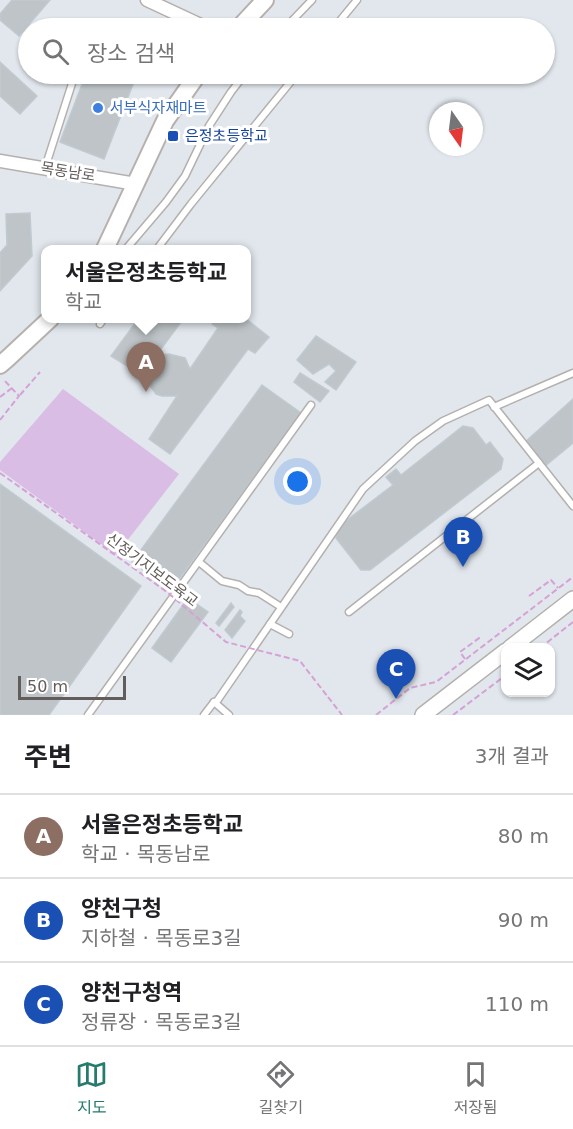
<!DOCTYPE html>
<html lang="ko">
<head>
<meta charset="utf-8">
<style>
  :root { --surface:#fff; --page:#f6f6f6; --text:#202124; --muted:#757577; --line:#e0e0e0; --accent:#257b6c }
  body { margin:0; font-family:"DejaVu Sans","Noto Sans KR",sans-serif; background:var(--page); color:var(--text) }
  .controls { position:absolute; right:18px; bottom:18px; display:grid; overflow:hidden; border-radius:12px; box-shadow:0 2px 4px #0004 }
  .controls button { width:54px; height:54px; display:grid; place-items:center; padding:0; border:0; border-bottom:2px solid var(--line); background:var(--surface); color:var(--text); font:30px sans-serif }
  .compass { position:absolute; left:429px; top:102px; width:54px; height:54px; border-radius:50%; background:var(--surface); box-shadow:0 2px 4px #0004; rotate:166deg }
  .scale { position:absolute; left:18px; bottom:15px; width:108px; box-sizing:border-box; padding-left:6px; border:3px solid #625c5a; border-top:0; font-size:16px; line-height:21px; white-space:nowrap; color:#625c5a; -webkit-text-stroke:4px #fff; paint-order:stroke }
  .you { position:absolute; left:298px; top:482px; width:21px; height:21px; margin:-15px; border:4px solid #fff; border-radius:50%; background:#1a73e8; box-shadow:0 0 0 9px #1a73e833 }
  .badge { display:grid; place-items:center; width:39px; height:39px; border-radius:50%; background:var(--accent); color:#fff; font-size:20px; font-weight:700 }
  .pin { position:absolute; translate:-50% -50px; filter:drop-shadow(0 2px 3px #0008) }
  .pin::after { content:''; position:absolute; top:32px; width:21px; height:18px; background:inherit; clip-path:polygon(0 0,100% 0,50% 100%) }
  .popup { position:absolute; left:41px; top:245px; width:210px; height:78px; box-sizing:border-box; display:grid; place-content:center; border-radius:12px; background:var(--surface); filter:drop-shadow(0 2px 4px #0005); font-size:20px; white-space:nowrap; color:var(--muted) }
  .popup b { font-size:22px; color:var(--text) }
  .popup::after { content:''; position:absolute; left:50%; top:100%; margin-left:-12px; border:12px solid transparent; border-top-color:var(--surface) }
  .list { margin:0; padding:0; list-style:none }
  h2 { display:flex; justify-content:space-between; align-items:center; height:78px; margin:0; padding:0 24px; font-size:26px }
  h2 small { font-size:20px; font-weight:400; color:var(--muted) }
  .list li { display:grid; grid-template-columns:39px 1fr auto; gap:18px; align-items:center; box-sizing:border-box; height:84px; padding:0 24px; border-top:2px solid var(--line) }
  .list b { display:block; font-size:22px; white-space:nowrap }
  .list p { margin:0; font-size:20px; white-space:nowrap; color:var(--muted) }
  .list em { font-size:20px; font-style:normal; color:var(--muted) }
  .icon { flex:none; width:33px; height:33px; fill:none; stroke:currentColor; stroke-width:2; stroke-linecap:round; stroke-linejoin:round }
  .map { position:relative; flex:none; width:573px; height:715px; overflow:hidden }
  .search { position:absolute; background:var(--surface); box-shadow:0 2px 4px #0004; left:18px; right:18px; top:18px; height:66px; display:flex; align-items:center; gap:15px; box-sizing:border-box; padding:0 21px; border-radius:33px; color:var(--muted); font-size:22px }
  .sheet { height:330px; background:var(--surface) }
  nav { display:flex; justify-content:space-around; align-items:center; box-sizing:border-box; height:84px; border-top:2px solid var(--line); background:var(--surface); font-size:16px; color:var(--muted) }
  nav a { display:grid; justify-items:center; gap:3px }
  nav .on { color:var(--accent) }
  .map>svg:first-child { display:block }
</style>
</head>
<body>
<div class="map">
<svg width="573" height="715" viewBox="0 0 573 715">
  <rect width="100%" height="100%" fill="#e1e7ed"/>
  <polygon fill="#dabde5" points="63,389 179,474 116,555 0,470 0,462"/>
  <g fill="#bec4c7" stroke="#c0cad1" stroke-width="1.5">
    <polygon points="12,0 50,0 19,36 0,20 0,14"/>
    <polygon points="0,62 37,96 20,114 0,96"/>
    <polygon points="86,74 137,74 104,159 60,142"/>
    <polygon points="30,213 32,256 0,291 0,253 7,245 6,214"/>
    <polygon points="139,318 184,318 161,349 160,355 169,354 185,358 190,369 218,328 212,324 216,318 245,318 269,337 255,353 248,349 170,454 149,439 177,396 162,396 156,394 148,383 145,375 146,368 141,365 135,371 111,356"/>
    <polygon points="316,336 356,362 336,390 325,382 336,371 329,364 313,374 297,360"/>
    <polygon points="300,373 329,391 320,402 294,382"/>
    <polygon points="262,385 301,413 171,590 132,562"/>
    <polygon points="573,399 573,443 544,467 525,442"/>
    <polygon points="463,426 473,428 486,445 490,442 503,459 501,469 370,570 361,570 336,538 338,527 393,485 386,477 396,469 401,475"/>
    <polygon points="0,484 141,586 49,715 0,715"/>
    <polygon points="188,598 208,612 171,662 152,648"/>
    <polygon points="231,603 234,607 219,626 216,623"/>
    <polygon points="240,610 242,612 240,616 245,621 232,638 225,630"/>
  </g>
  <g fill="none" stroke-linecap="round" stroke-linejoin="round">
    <defs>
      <g id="service">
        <polyline points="285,28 312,0"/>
        <polyline points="334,28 357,0"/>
        <polyline points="45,168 75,74"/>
        <polyline points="126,249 166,202 185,176 209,126 231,92 245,74"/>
        <polyline points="157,249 191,204 297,74"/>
        <polyline points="100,324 104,318"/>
        <polyline points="494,407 573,373"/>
        <polyline points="199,562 222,581 239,585 248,591 259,593 281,607"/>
        <polyline points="349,612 539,463"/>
        <polyline points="270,624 289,634"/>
        <polyline points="214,702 229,715"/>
        <polyline points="88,715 311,405"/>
        <polyline points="204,715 214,702 217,701 363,489 415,441 443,421 489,400 573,506"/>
      </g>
      <g id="minor">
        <polyline points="147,0 207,28"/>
        <polyline points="0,161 136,184"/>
      </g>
      <g id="tertiary">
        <polyline points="510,648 573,599"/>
        <polyline points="423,715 506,651"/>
      </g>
      <g id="secondary">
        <polyline points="239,28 265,0"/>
        <polyline points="105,249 165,121 198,74"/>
        <polyline points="0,365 7,359 51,318"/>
      </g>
    </defs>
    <use href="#service" stroke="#b4b0ad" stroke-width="9"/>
    <use href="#minor" stroke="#b4b0ad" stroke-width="15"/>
    <use href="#tertiary" stroke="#b4b0ad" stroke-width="18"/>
    <use href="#secondary" stroke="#b7b1ae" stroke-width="20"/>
    <g stroke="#d6a1d6" stroke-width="2" stroke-dasharray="6 3" stroke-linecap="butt">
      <polyline points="20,395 40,372"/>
      <polyline points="0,397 12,388"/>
      <polyline points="0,420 19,396 3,379"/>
      <polyline points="529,596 551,580 558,588"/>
      <polyline points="540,648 573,622"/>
      <polyline points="465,659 460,652 482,636"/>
      <polyline points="328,697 342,715"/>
      <polyline points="376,715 410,688 436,682 573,577"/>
      <polyline points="453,715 506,675"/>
    </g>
    <use href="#service" stroke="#fff" stroke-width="6"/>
    <use href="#minor" stroke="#fff" stroke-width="12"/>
    <use href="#tertiary" stroke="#fff" stroke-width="15"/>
    <use href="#secondary" stroke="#fff" stroke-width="16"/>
    <polyline stroke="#d6a1d6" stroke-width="2" stroke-dasharray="6 3" stroke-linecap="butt" points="0,473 167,592 226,642 300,661 328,697"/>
  </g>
  <circle fill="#3f7fe0" stroke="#fff" stroke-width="2" cx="98" cy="108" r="6"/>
  <rect fill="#1a4fb4" stroke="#fff" stroke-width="2" x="167" y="130" width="12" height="12" rx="3"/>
  <g text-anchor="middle" stroke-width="6" stroke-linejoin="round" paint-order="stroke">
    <g font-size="15" fill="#366cbe" stroke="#fff" text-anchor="start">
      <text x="110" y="113">서부식자재마트</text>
    </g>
    <g font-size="15" fill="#164399" stroke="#fff" text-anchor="start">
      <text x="185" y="141">은정초등학교</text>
    </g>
    <g font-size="15" fill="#625c5a" stroke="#fff">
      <text transform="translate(68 172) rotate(9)" y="5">목동남로</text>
      <text transform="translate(152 570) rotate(37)" y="5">신정기지보도육교</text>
    </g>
  </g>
</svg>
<div class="controls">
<button><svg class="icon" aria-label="layers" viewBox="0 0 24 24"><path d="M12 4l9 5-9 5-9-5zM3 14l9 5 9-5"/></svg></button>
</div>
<svg class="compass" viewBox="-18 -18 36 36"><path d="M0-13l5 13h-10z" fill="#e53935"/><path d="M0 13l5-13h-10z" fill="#757577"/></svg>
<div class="scale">50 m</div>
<div class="you"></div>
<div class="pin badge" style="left:146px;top:392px;background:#8d6e63">A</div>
<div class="popup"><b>서울은정초등학교</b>학교</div>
<div class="pin badge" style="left:463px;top:567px;background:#1a4fb4">B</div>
<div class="pin badge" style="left:396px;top:699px;background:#1a4fb4">C</div>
<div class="search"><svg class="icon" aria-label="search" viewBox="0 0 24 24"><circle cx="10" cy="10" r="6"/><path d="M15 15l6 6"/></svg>장소 검색</div>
</div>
<section class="sheet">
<h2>주변<small>3개 결과</small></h2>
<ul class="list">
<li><span class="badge" style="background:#8d6e63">A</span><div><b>서울은정초등학교</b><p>학교 · 목동남로</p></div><em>80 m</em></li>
<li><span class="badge" style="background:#1a4fb4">B</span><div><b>양천구청</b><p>지하철 · 목동로3길</p></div><em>90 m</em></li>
<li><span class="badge" style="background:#1a4fb4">C</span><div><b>양천구청역</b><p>정류장 · 목동로3길</p></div><em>110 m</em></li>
</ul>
</section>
<nav>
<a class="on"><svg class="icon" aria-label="map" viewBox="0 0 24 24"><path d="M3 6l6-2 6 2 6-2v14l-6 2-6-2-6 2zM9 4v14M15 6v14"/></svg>지도</a>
<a><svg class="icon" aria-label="directions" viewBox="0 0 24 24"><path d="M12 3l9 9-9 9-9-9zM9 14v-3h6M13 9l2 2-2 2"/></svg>길찾기</a>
<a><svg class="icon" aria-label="saved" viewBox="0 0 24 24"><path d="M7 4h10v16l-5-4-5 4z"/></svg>저장됨</a>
</nav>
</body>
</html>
